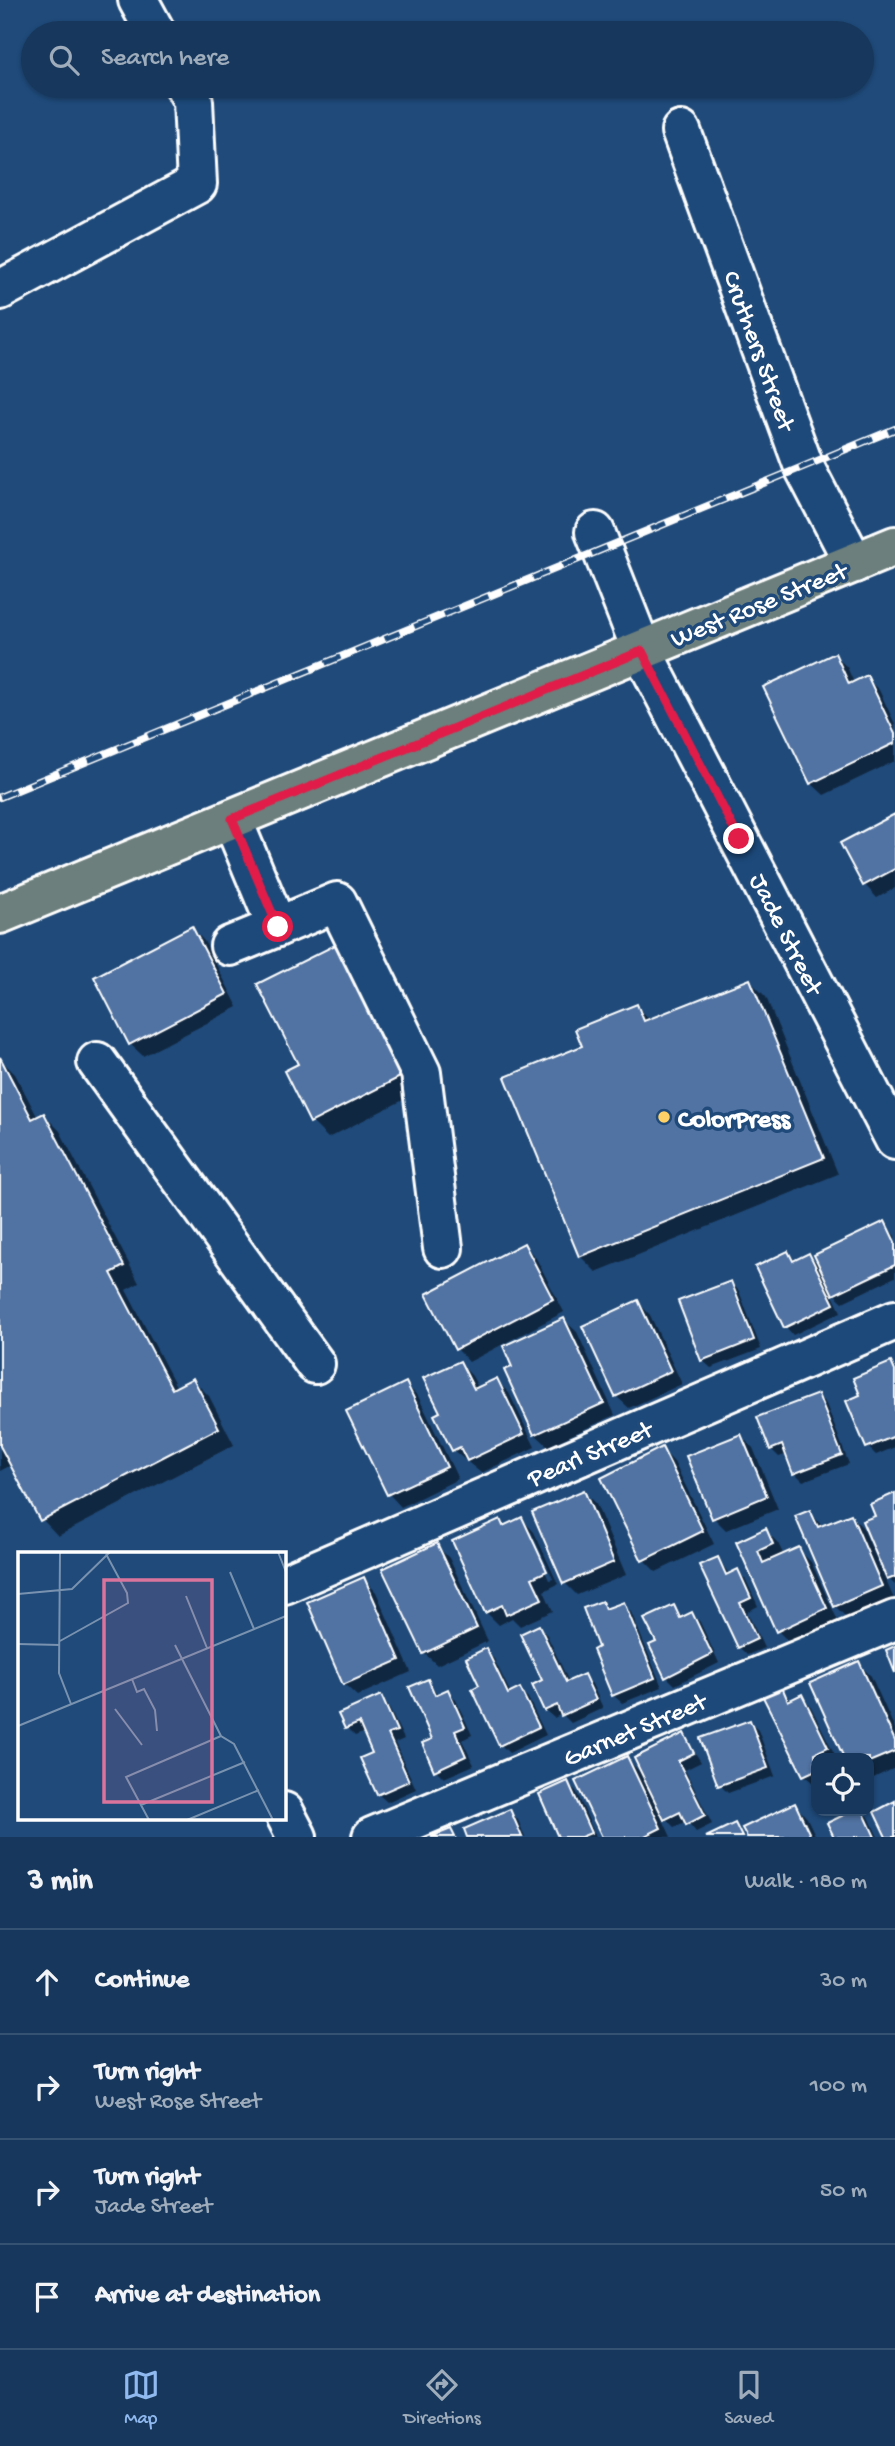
<!DOCTYPE html>
<html lang="en">
<head>
<meta charset="utf-8">
<style>
  :root { --surface:#17385c; --page:#244365; --text:#f1f3f6; --muted:#9eacbb; --line:#365272; --accent:#90b9f0 }
  body { margin:0; font-family:"Gochi Hand",sans-serif; background:var(--page); color:var(--text) }
  .controls { position:absolute; right:21px; bottom:21px; display:grid; overflow:hidden; border-radius:14px; box-shadow:0 2px 5px #0004 }
  .controls button { width:63px; height:63px; display:grid; place-items:center; padding:0; border:0; border-bottom:2px solid var(--line); background:var(--surface); color:var(--text); font:35px sans-serif }
  .stop { position:absolute; width:21px; height:21px; margin:-16px; border:5px solid #e11d48; border-radius:50%; background:#fff }
  .stop.end { background:#e11d48; border-color:#fff; box-shadow:0 2px 7px #0008 }
  .list { margin:0; padding:0; list-style:none }
  h2 { display:flex; justify-content:space-between; align-items:center; height:91px; margin:0; padding:0 28px; font-size:30px }
  h2 small { font-size:23px; font-weight:400; color:var(--muted) }
  .list li { display:grid; grid-template-columns:46px 1fr auto; gap:21px; align-items:center; box-sizing:border-box; height:105px; padding:0 28px; border-top:2px solid var(--line) }
  .list b { display:block; font-size:26px; white-space:nowrap }
  .list p { margin:0; font-size:23px; white-space:nowrap; color:var(--muted) }
  .list em { font-size:23px; font-style:normal; color:var(--muted) }
  .icon { flex:none; width:38px; height:38px; fill:none; stroke:currentColor; stroke-width:2; stroke-linecap:round; stroke-linejoin:round }
  .map { position:relative; flex:none; width:895px; height:1837px; overflow:hidden }
  .search { position:absolute; background:var(--surface); box-shadow:0 2px 5px #0004; left:21px; right:21px; top:21px; height:77px; display:flex; align-items:center; gap:18px; box-sizing:border-box; padding:0 24px; border-radius:38px; color:var(--muted); font-size:26px }
  .sheet { height:511px; background:var(--surface) }
  nav { display:flex; justify-content:space-around; align-items:center; box-sizing:border-box; height:98px; border-top:2px solid var(--line); background:var(--surface); font-size:19px; color:var(--muted) }
  nav a { display:grid; justify-items:center; gap:4px }
  nav .on { color:var(--accent) }
  .map>svg:first-child { display:block }
</style>
</head>
<body>
<div class="map">
<svg width="895" height="1837" viewBox="0 0 895 1837">
  <rect width="100%" height="100%" fill="#1f4a7a"/>
  <filter id="ink" filterUnits="userSpaceOnUse"><feTurbulence type="fractalNoise" baseFrequency=".0143" numOctaves="2"/><feDisplacementMap in="SourceGraphic" scale="14" xChannelSelector="R" yChannelSelector="G"/><feConvolveMatrix kernelMatrix="1 2 1 2 8 2 1 2 1" color-interpolation-filters="sRGB"/></filter>
  <g filter="url(#ink)">
    <g fill="#0007" fill-rule="evenodd">
      <polygon points="834,655 847,667 854,683 866,678 879,690 895,724 895,761 824,795 811,783"/>
      <polygon points="895,816 895,888 877,898 865,885 843,844"/>
      <polygon points="192,928 204,941 238,1007 143,1056 130,1044"/>
      <polygon points="750,981 766,997 838,1174 596,1272 580,1256 584,1047 637,1006 651,1021"/>
      <polygon points="259,985 425,1089 328,1138 312,1122 300,1065"/>
      <polygon points="0,1059 15,1074 38,1118 44,1115 60,1131 139,1283 126,1290 177,1388 193,1380 209,1396 234,1445 58,1536 42,1519 13,1464 0,1471"/>
      <polygon points="884,1223 895,1236 895,1277 843,1302 831,1291 841,1312 793,1335 785,1326 788,1253 796,1261 809,1255 820,1266"/>
      <polygon points="524,1245 536,1258 564,1312 469,1362 457,1349"/>
      <polygon points="731,1283 739,1291 761,1349 711,1368 702,1360"/>
      <polygon points="638,1302 650,1315 682,1384 629,1408 616,1396"/>
      <polygon points="564,1320 577,1332 615,1415 548,1446 535,1434 514,1367"/>
      <polygon points="460,1363 472,1376 479,1389 496,1380 509,1393 535,1447 481,1473 453,1450 442,1413"/>
      <polygon points="891,1364 895,1368 895,1447 876,1455 868,1447 863,1396"/>
      <polygon points="405,1384 418,1396 458,1479 401,1507 389,1494 348,1412"/>
      <polygon points="818,1396 826,1404 849,1464 803,1481 795,1473 788,1454 779,1457 771,1449"/>
      <polygon points="741,1436 753,1448 778,1509 726,1530 714,1518"/>
      <polygon points="662,1450 674,1462 714,1544 656,1572 644,1560"/>
      <polygon points="583,1492 596,1504 626,1575 577,1595 565,1583"/>
      <polygon points="895,1495 895,1585 889,1579"/>
      <polygon points="810,1512 823,1527 851,1516 863,1528 894,1599 847,1618 835,1606"/>
      <path d="M522,1519L534,1532L558,1584L544,1591L553,1611L520,1626L512,1618L499,1625L486,1612L454,1542L499,1521L505,1527ZM527,1532H531L553,1579L549,1580Z"/>
      <polygon points="765,1530 778,1543 784,1556 798,1549 811,1562 838,1621 790,1643 778,1631 738,1543"/>
      <polygon points="436,1545 449,1558 488,1641 437,1665 424,1653"/>
      <polygon points="718,1559 730,1575 738,1572 746,1580 758,1606 747,1612 764,1648 747,1655 739,1647"/>
      <polygon points="364,1579 376,1592 411,1672 357,1696 344,1684"/>
      <polygon points="601,1603 608,1610 623,1604 631,1612 662,1687 622,1703 613,1695 601,1648"/>
      <polygon points="673,1607 683,1618 692,1614 700,1622 719,1663 675,1685 666,1676 658,1643"/>
      <polygon points="539,1627 547,1635 569,1682 583,1676 592,1684 603,1708 571,1723 562,1714 554,1718 545,1710"/>
      <polygon points="486,1651 494,1659 511,1694 520,1690 528,1698 546,1735 509,1753 501,1745 482,1686"/>
      <polygon points="858,1663 871,1676 895,1729 895,1768 869,1780 869,1758 846,1758 813,1684"/>
      <polygon points="428,1681 439,1696 448,1691 456,1700 472,1735 462,1740 474,1765 444,1778 436,1770"/>
      <polygon points="782,1690 792,1701 802,1696 810,1705 835,1755 816,1758 816,1782 813,1783 804,1775"/>
      <polygon points="380,1697 388,1706 404,1739 395,1743 416,1789 387,1802 378,1794 374,1753 365,1732 355,1736 347,1728"/>
      <polygon points="749,1722 758,1730 775,1776 728,1793 720,1785"/>
      <polygon points="684,1735 701,1762 685,1770 712,1824 696,1832 687,1821 674,1827 660,1813 671,1837 604,1837 627,1759 643,1775"/>
      <polygon points="567,1783 576,1791 596,1837 560,1837"/>
      <polygon points="795,1805 807,1818 816,1837 749,1837"/>
      <polygon points="509,1811 518,1820 525,1837 469,1837"/>
      <polygon points="857,1811 862,1811 869,1817 878,1837 836,1837 830,1823"/>
    </g>
    <g fill="#5173a3" stroke="#fff" stroke-width="2">
      <polygon points="835,653 849,684 867,675 895,734 895,743 810,784 763,687"/>
      <polygon points="895,814 895,869 863,886 840,843"/>
      <polygon points="192,926 227,994 129,1045 94,977"/>
      <polygon points="343,941 410,1072 310,1123 284,1071 298,1064 257,984"/>
      <polygon points="750,979 824,1158 579,1257 505,1077 582,1046 575,1029 637,1004 644,1021"/>
      <polygon points="0,1057 32,1119 44,1113 124,1266 111,1273 172,1389 193,1378 219,1428 40,1521 0,1446"/>
      <polygon points="885,1221 895,1242 895,1265 833,1295 814,1255"/>
      <polygon points="524,1243 553,1299 455,1350 426,1294"/>
      <polygon points="788,1251 793,1261 809,1253 834,1304 784,1328 755,1267"/>
      <polygon points="731,1281 754,1340 701,1361 678,1301"/>
      <polygon points="638,1300 671,1371 615,1397 582,1326"/>
      <polygon points="564,1318 604,1403 534,1435 504,1370 512,1367 503,1346"/>
      <polygon points="460,1361 474,1389 497,1378 524,1434 467,1461 460,1447 452,1451 434,1415 440,1412 423,1378"/>
      <polygon points="891,1362 895,1371 895,1436 866,1448 846,1401 860,1395 853,1378"/>
      <polygon points="406,1382 447,1467 387,1495 346,1411"/>
      <polygon points="818,1394 842,1455 793,1474 782,1445 770,1450 757,1417"/>
      <polygon points="741,1434 767,1496 712,1519 686,1456"/>
      <polygon points="662,1447 703,1531 642,1561 601,1478"/>
      <polygon points="584,1490 614,1562 563,1584 532,1512"/>
      <polygon points="895,1493 895,1577 887,1580 862,1521 875,1516 870,1504"/>
      <polygon points="810,1510 818,1527 851,1514 882,1586 834,1607 795,1516"/>
      <polygon points="522,1517 547,1571 532,1578 542,1599 506,1615 502,1605 485,1613 452,1541 500,1519 503,1526"/>
      <polygon points="766,1528 773,1544 758,1551 763,1563 799,1547 827,1608 776,1632 736,1542"/>
      <polygon points="437,1543 477,1628 423,1654 382,1569"/>
      <polygon points="718,1557 726,1575 738,1569 751,1598 740,1603 757,1639 738,1648 699,1565"/>
      <polygon points="364,1577 400,1660 343,1685 307,1602"/>
      <polygon points="602,1601 605,1609 624,1602 655,1678 612,1696 593,1650 598,1647 583,1608"/>
      <polygon points="674,1605 680,1618 692,1612 712,1654 665,1678 649,1645 656,1642 644,1619"/>
      <polygon points="539,1625 566,1682 584,1674 596,1700 561,1716 557,1705 544,1711 532,1685 542,1680 520,1634"/>
      <polygon points="895,1646 895,1673 886,1650"/>
      <polygon points="486,1648 508,1694 520,1688 539,1727 499,1746 472,1689 479,1685 466,1658"/>
      <polygon points="859,1661 895,1741 895,1751 869,1762 869,1758 844,1758 810,1683"/>
      <polygon points="428,1679 435,1695 448,1689 465,1727 455,1731 466,1756 434,1771 422,1743 432,1739 409,1687"/>
      <polygon points="782,1687 788,1701 802,1694 828,1747 815,1753 816,1770 803,1776 763,1697"/>
      <polygon points="381,1695 397,1731 388,1734 409,1781 377,1795 360,1758 372,1753 359,1723 345,1729 338,1714"/>
      <polygon points="750,1720 768,1768 718,1786 700,1738"/>
      <polygon points="684,1733 694,1753 678,1761 705,1815 686,1825 680,1812 664,1820 634,1758"/>
      <polygon points="627,1756 661,1828 643,1837 602,1837 575,1781"/>
      <polygon points="568,1781 591,1833 581,1837 558,1837 539,1794"/>
      <polygon points="895,1801 895,1837 886,1837 874,1812"/>
      <polygon points="795,1803 811,1837 747,1837 742,1828"/>
      <polygon points="510,1809 522,1837 467,1837 464,1829"/>
      <polygon points="852,1811 863,1811 875,1837 834,1837 827,1823"/>
      <polygon points="735,1823 742,1837 706,1837"/>
      <polygon points="451,1829 455,1837 431,1837"/>
    </g>
    <g fill="none" stroke-linecap="round" stroke-linejoin="round">
      <defs>
        <g id="minor">
          <polyline points="138,0 156,33"/>
          <polyline points="681,131 804,467 854,563"/>
          <polyline points="0,290 197,184 193,101 185,86"/>
          <polyline points="595,532 642,651 895,1140"/>
          <polyline points="232,819 277,927 337,902 421,1073 443,1248"/>
          <polyline points="230,946 277,927"/>
          <polyline points="97,1062 315,1364"/>
          <polyline points="284,1584 895,1320"/>
          <polyline points="284,1812 297,1837"/>
          <polyline points="372,1837 895,1620"/>
        </g>
        <polyline id="major" points="0,914 895,546"/>
      </defs>
      <use href="#minor" stroke="#fff" stroke-width="44"/>
      <use href="#major" stroke="#fff" stroke-width="44"/>
      <use href="#minor" stroke="#1f4a7a" stroke-width="38"/>
      <use href="#major" stroke="#6c7f7c" stroke-width="38"/>
      <defs>
        <polyline id="rail" points="0,797 895,429"/>
      </defs>
      <use href="#rail" stroke="#fff" stroke-width="8"/>
      <use href="#rail" stroke="#1f4a7a" stroke-width="5" stroke-dasharray="16" stroke-linecap="butt"/>
    </g>
  </g>
  <g fill="none" stroke-linecap="round" stroke-linejoin="round" filter="url(#ink)">
    <polyline stroke="#e11d48" stroke-width="9" points="278,927 232,819 642,651 739,839"/>
  </g>
  <circle fill="#ffd166" stroke="#1f4a7a" stroke-width="2.5" cx="664" cy="1117" r="7"/>
  <g text-anchor="middle" stroke-width="7" stroke-linejoin="round" paint-order="stroke">
    <g font-size="26" fill="#fff" stroke="#1f4a7a">
      <text transform="translate(761 350) rotate(70)" y="9">Cruthers Street</text>
      <text transform="translate(758 603) rotate(-22)" y="9">West Rose Street</text>
      <text transform="translate(788 933) rotate(63)" y="9">Jade Street</text>
      <text transform="translate(589 1452) rotate(-23)" y="9">Pearl Street</text>
      <text transform="translate(634 1728) rotate(-23)" y="9">Garnet Street</text>
    </g>
    <g font-size="26" font-weight="bold" fill="#fff" stroke="#1f4a7a" text-anchor="start">
      <text x="678" y="1126">ColorPress</text>
    </g>
  </g>
  <g transform="translate(18 1552)">
    <rect width="268" height="268" fill="#1f4a7a"/>
    <path fill="none" stroke="#7992af" stroke-width="2" d="M42,0L41,121L53,152M260,0L268,20M212,20L236,77M0,42L54,37L92,0M168,44L189,96M42,89L110,51L109,41L88,2M0,92L42,93M157,93L203,184L216,192L255,268M114,127L119,140L126,137L137,158L139,179M97,157L124,193M0,174L268,64M123,253L227,210M131,268L108,225L203,184M169,268L241,238"/>
    <path fill="#da749d" fill-opacity="0.15" stroke="#da749d" stroke-width="3.5" d="M86,28H194V250H86Z"/>
    <rect width="268" height="268" fill="none" stroke="#fff" stroke-width="3.5"/>
  </g>
</svg>
<div class="controls">
<button><svg class="icon" aria-label="locate" viewBox="0 0 24 24"><circle cx="12" cy="12" r="6"/><path d="M12 2v4M12 18v4M2 12h4M18 12h4"/></svg></button>
</div>
<div class="stop" style="left:278px;top:927px"></div>
<div class="stop end" style="left:739px;top:839px"></div>
<div class="search"><svg class="icon" aria-label="search" viewBox="0 0 24 24"><circle cx="10" cy="10" r="6"/><path d="M15 15l6 6"/></svg>Search here</div>
</div>
<section class="sheet">
<h2>3 min<small>Walk · 180 m</small></h2>
<ul class="list">
<li><svg class="icon" aria-label="ahead" viewBox="0 0 24 24"><path d="M12 20V5M6 11l6-6 6 6"/></svg><div><b>Continue</b></div><em>30 m</em></li>
<li><svg class="icon" aria-label="right" viewBox="0 0 24 24"><path d="M7 20v-9h11M14 6l5 5-5 5"/></svg><div><b>Turn right</b><p>West Rose Street</p></div><em>100 m</em></li>
<li><svg class="icon" aria-label="right" viewBox="0 0 24 24"><path d="M7 20v-9h11M14 6l5 5-5 5"/></svg><div><b>Turn right</b><p>Jade Street</p></div><em>50 m</em></li>
<li><svg class="icon" aria-label="arrive" viewBox="0 0 24 24"><path d="M6 21V4h12l-3 4 3 4H6"/></svg><div><b>Arrive at destination</b></div></li>
</ul>
</section>
<nav>
<a class="on"><svg class="icon" aria-label="map" viewBox="0 0 24 24"><path d="M3 6l6-2 6 2 6-2v14l-6 2-6-2-6 2zM9 4v14M15 6v14"/></svg>Map</a>
<a><svg class="icon" aria-label="directions" viewBox="0 0 24 24"><path d="M12 3l9 9-9 9-9-9zM9 14v-3h6M13 9l2 2-2 2"/></svg>Directions</a>
<a><svg class="icon" aria-label="saved" viewBox="0 0 24 24"><path d="M7 4h10v16l-5-4-5 4z"/></svg>Saved</a>
</nav>
</body>
</html>
